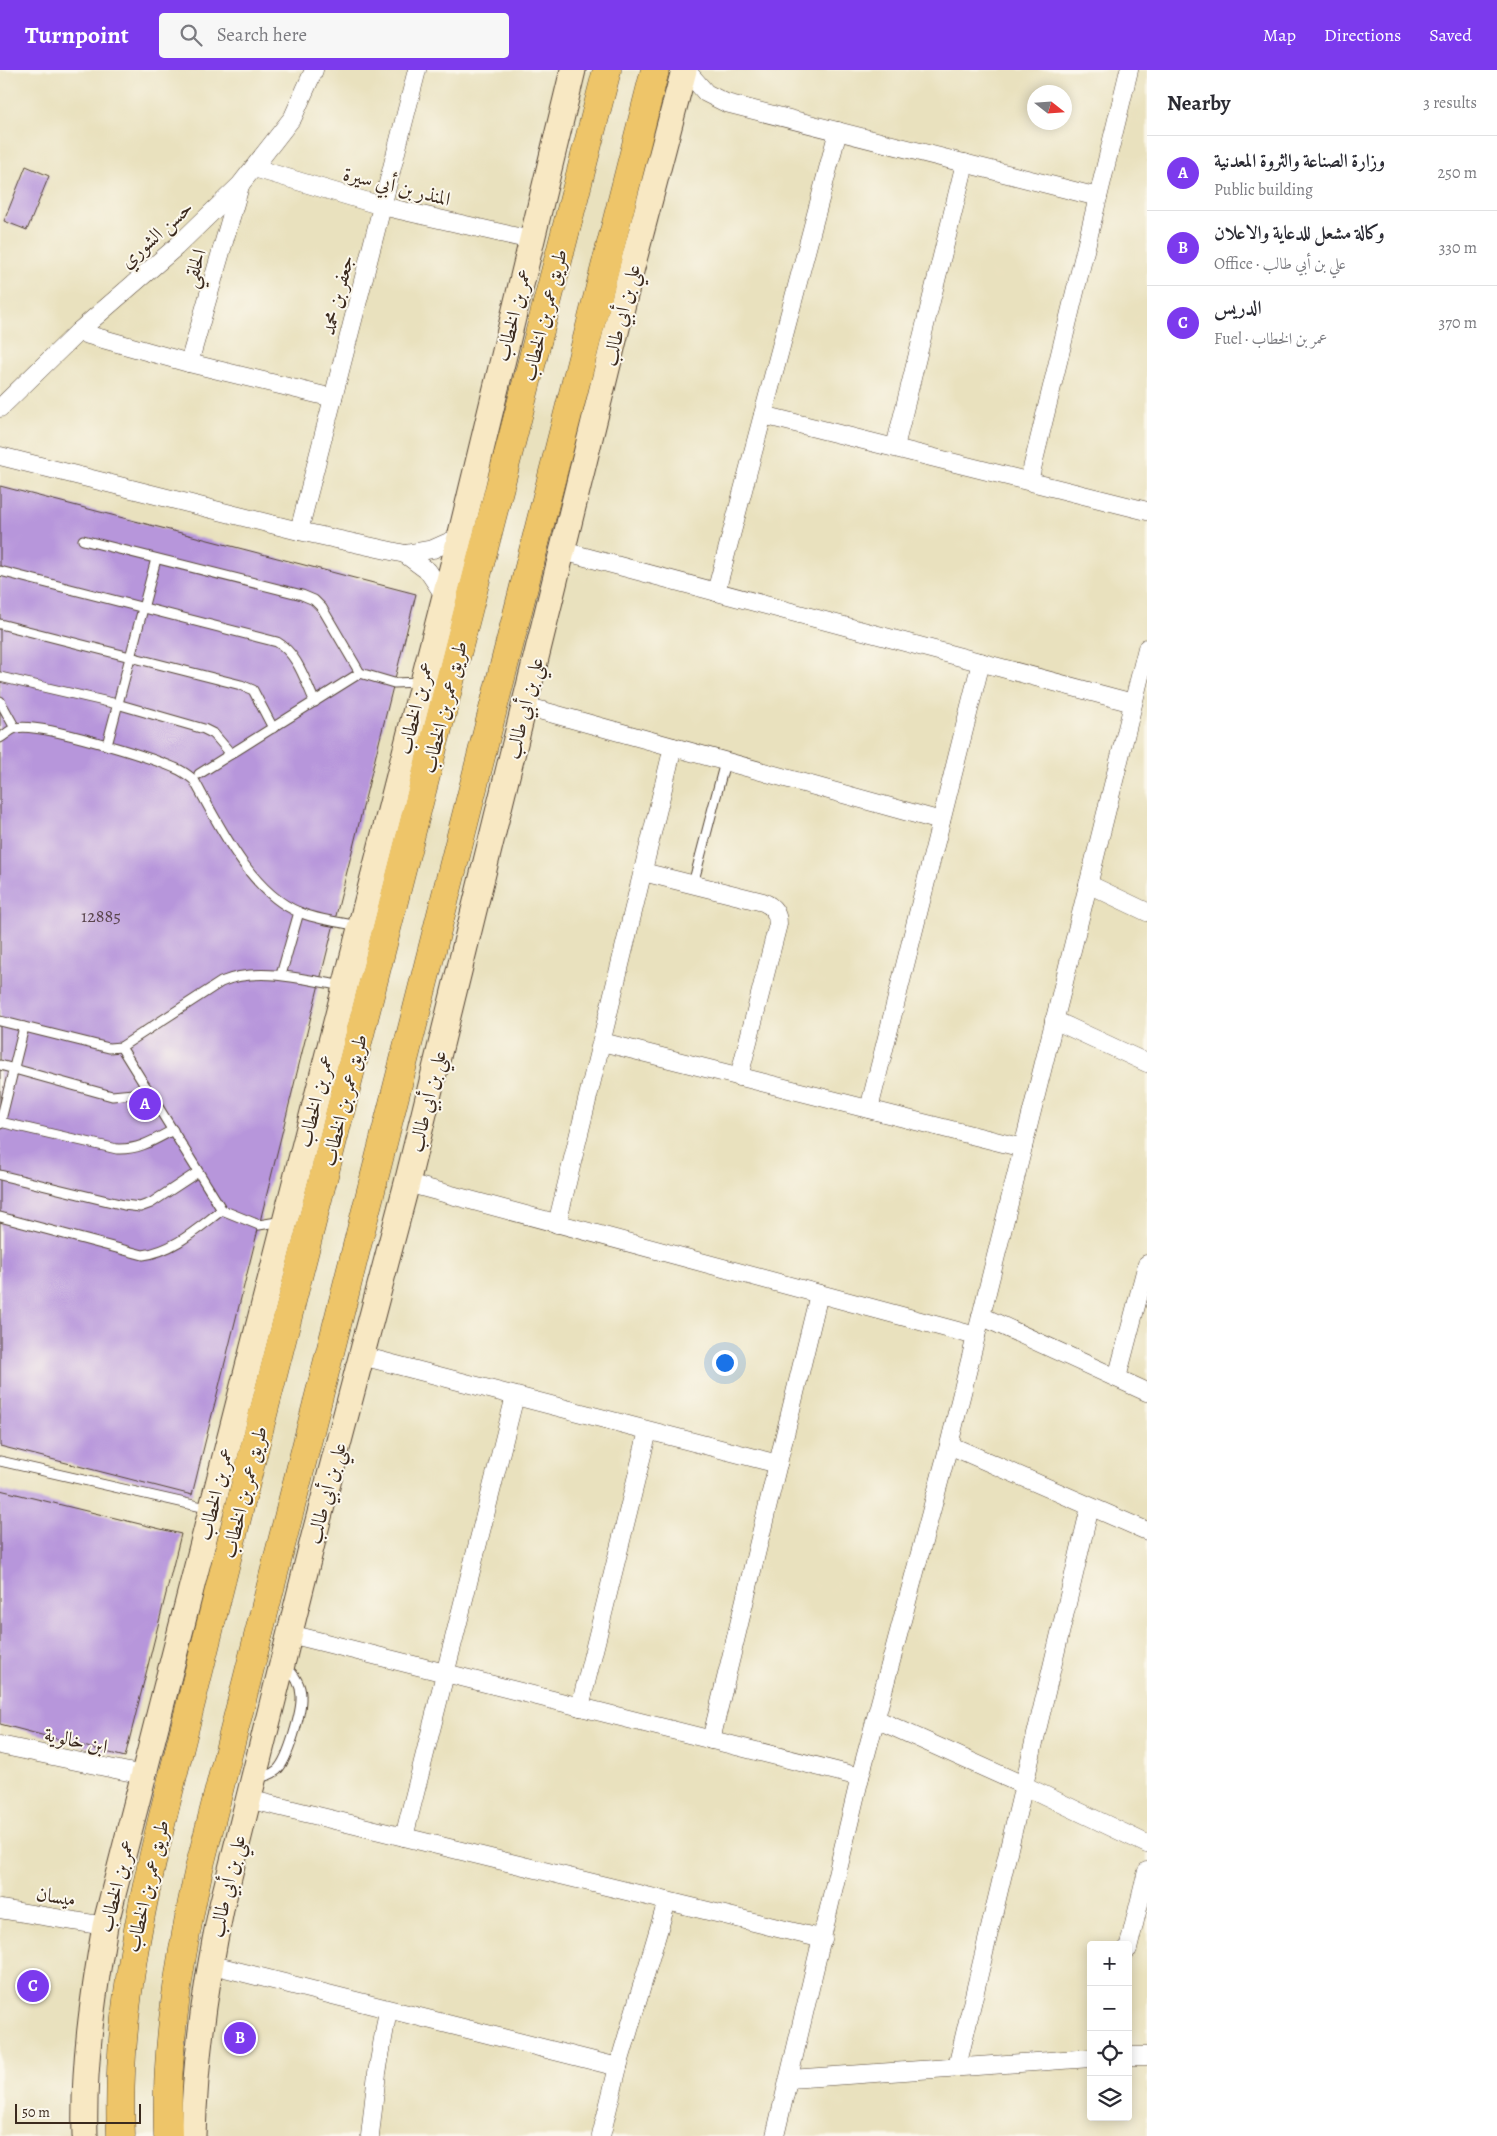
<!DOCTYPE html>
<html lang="en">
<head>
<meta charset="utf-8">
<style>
  :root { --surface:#fff; --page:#f7f7f7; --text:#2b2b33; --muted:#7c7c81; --line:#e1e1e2; --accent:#7c3aed }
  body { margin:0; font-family:Alegreya,Amiri,serif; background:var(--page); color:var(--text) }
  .controls { position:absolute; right:15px; bottom:15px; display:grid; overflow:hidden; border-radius:5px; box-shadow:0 2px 12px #0003 }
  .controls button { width:45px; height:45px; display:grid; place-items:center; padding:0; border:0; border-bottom:1px solid var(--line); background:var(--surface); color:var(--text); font:25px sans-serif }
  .compass { position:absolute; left:1027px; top:15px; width:45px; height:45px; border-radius:50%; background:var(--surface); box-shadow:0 2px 12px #0003; rotate:107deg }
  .scale { position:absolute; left:15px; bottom:12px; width:126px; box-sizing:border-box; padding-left:5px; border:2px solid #3b2a1e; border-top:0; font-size:14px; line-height:18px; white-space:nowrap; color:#3b2a1e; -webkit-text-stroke:4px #fbf7ec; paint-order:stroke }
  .you { position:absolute; left:724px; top:1292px; width:18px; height:18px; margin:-12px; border:4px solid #fff; border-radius:50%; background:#1a73e8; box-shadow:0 0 0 8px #1a73e833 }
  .badge { display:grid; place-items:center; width:32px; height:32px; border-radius:50%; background:var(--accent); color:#fff; font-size:16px; font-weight:700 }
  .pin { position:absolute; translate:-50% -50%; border:2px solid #fff; box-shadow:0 1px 5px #0006 }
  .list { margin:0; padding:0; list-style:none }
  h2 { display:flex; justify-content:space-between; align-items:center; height:65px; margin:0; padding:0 20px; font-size:21px }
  h2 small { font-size:16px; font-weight:400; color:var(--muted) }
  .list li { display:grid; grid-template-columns:32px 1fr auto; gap:15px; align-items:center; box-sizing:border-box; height:75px; padding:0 20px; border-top:1px solid var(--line) }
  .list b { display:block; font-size:19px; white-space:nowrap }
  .list p { margin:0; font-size:16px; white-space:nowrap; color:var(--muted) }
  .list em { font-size:16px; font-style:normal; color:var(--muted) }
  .icon { flex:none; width:28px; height:28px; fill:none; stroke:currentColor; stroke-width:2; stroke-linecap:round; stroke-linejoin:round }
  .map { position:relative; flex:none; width:1147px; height:2066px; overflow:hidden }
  header { display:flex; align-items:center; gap:30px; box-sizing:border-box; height:70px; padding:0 25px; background:var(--accent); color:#fff }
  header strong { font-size:24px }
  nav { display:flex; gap:28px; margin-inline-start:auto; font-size:18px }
  .search { width:350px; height:45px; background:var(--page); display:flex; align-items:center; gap:12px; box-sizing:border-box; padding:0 18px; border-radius:5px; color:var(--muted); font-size:19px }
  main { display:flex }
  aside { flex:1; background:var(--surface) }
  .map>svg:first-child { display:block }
</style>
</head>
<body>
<header>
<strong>Turnpoint</strong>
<div class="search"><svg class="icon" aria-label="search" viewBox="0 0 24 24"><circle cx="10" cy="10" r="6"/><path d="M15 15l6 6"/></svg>Search here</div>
<nav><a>Map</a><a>Directions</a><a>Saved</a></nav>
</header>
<main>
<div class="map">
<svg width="1147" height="2066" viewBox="0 0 1147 2066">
  <rect width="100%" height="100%" fill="#fbf7ec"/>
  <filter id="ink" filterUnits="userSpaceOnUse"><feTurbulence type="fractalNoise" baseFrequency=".02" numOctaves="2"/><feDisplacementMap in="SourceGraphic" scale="10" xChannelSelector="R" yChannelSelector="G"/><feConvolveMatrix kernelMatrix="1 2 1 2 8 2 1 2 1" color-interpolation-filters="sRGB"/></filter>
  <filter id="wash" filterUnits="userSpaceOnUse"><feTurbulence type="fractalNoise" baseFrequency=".0096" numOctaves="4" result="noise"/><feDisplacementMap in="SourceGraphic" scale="20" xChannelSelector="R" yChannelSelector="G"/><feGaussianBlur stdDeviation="1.12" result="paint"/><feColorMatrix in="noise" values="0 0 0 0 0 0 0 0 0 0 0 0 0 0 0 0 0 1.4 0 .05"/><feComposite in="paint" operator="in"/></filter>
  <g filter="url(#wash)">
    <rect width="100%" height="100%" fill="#e9e1be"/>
    <g id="blocks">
      <g fill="#b796db">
        <polygon points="26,96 49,106 27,160 4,151"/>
        <polygon points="0,416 416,524 192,1425 0,1376"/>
        <polygon points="0,1420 181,1464 125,1687 0,1654"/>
      </g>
    </g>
  </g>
  <g filter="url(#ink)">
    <use href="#blocks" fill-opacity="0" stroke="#554536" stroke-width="1"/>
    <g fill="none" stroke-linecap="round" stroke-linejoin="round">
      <defs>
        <g id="lane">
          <polyline points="83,470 302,525 314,530 322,538 360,603"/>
          <path d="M0,501L277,572C298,584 305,611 315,632"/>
          <polyline points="0,554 241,615 253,620 273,658"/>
          <polyline points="0,607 117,634 204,659 214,664 231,684"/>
          <polyline points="0,631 15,658"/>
          <path d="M0,668C5,665 11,659 16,658C39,652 149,687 175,698C183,701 188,705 194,710C218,754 251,823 299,842C317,850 340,852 359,856"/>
          <polyline points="107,675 156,489"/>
          <polyline points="199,704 360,603 394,613 421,612"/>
          <polyline points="693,814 725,692"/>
          <polyline points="281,905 299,842"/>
          <path d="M0,951L109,978L121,977L221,912C258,896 305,910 344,916"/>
          <polyline points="121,977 222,1140"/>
          <polyline points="0,995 112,1026 133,1024 146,1017"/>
          <path d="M0,1052L117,1079C139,1080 154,1070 173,1060"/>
          <polyline points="0,1054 24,957"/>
          <polyline points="0,1105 124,1135 140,1137 151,1133 198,1102"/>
          <path d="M0,1147L143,1185C174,1181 198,1158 222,1140L259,1155L283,1151"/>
          <polyline points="0,1391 211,1439"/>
          <path d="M256,1708C264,1707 271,1705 277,1700C288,1690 302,1641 301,1626C301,1614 294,1604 285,1596"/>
        </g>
        <g id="street">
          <polyline points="686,0 706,23 726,33 1098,127"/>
          <polyline points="254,98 382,136 531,170"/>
          <polyline points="78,262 189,293 333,328"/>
          <polyline points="189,293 240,116"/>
          <polyline points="0,338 78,262 176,177 240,115 293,47 314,0"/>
          <polyline points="763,345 1147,441"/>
          <polyline points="895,377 965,93"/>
          <polyline points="0,386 299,461 405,484 428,501 444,525"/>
          <polyline points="1029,411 1129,0"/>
          <polyline points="299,461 417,0"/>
          <polyline points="563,481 1133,633"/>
          <polyline points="405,484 433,479 460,467"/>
          <polyline points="716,522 838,61"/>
          <polyline points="525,636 941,751"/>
          <path d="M643,802L763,832C773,836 778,843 778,854L739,1007"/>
          <polyline points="1088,814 1147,842"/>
          <polyline points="1054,950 1147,993"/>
          <polyline points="602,972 1023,1078"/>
          <polyline points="869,1039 981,592"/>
          <polyline points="407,1113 976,1266"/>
          <polyline points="557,1154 673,677"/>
          <polyline points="981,1246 1147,1322"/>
          <polyline points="362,1286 778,1394"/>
          <polyline points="1117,1308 1147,1194"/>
          <polyline points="949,1375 1147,1461"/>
          <polyline points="290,1564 860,1707"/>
          <polyline points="580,1637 648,1361"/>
          <polyline points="876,1649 1023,1715 1147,1774"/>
          <polyline points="711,1670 819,1224"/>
          <polyline points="0,1675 143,1705"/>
          <polyline points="248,1729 823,1869"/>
          <polyline points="404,1767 515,1326"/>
          <polyline points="0,1839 105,1856"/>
          <polyline points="1128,1879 1147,1801"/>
          <polyline points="209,1894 618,1997"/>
          <polyline points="1128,1986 1147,1986"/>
          <polyline points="957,1997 1090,1437"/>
          <polyline points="790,2009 1091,1988"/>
          <polyline points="370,2066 377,2003 388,1940"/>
          <polyline points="601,2066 618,1997 667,1831"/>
          <polyline points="775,2066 860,1707 949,1375 1147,578"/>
        </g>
        <g id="secondary">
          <path d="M85,2066C83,1995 93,1926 105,1856L460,467L573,0"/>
          <path d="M193,2066C195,1988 206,1911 222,1835L314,1466L407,1113L630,205L684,0"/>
        </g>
        <g id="primary">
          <path d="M121,2066C115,1931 148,1806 180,1677C207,1570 234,1463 260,1356C374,903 491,452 607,0"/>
          <path d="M168,2066C165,1976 180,1886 199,1799L655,0"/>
        </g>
      </defs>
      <use href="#lane" stroke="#554536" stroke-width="11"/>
      <use href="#street" stroke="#554536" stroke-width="19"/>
      <use href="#secondary" stroke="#554536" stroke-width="27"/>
      <use href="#primary" stroke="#554536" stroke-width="29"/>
      <use href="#lane" stroke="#fff" stroke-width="9"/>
      <use href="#street" stroke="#fff" stroke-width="18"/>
      <use href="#secondary" stroke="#f8e8c3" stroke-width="25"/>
      <use href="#primary" stroke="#eec569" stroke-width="28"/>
    </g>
  </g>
  <g text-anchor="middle" stroke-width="4" stroke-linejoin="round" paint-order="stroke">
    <g font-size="18" fill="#5a454d">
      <text x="101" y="852">12885</text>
    </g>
    <g font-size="20" fill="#3b2a1e" stroke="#fbf7ec">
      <text transform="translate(397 116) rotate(14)" y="7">المنذر بن أبي سيرة</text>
      <text transform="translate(156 164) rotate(-42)" y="7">حسن الشوري</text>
      <text transform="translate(194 198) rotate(-74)" y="7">الحلقي</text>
      <text transform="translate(337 225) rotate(-76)" y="7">جعفر بن محمد</text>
      <text transform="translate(513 245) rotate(-76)" y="7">عمر بن الخطاب</text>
      <text transform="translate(544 245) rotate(-76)" y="7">طريق عمر بن الخطاب</text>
      <text transform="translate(621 245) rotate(-76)" y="7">علي بن أبي طالب</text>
      <text transform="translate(444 637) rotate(-76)" y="7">طريق عمر بن الخطاب</text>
      <text transform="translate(415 638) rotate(-76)" y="7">عمر بن الخطاب</text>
      <text transform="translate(524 638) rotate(-76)" y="7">علي بن أبي طالب</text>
      <text transform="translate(344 1030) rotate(-76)" y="7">طريق عمر بن الخطاب</text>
      <text transform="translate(315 1031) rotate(-76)" y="7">عمر بن الخطاب</text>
      <text transform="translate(427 1031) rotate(-76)" y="7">علي بن أبي طالب</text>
      <text transform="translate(244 1422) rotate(-76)" y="7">طريق عمر بن الخطاب</text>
      <text transform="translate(326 1423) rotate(-75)" y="7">علي بن أبي طالب</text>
      <text transform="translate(215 1424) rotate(-76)" y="7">عمر بن الخطاب</text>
      <text transform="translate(76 1670) rotate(12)" y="7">ابن خالوية</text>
      <text transform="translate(116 1816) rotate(-76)" y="7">عمر بن الخطاب</text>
      <text transform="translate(147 1816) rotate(-77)" y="7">طريق عمر بن الخطاب</text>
      <text transform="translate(227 1816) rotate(-77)" y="7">علي بن أبي طالب</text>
      <text transform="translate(56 1826) rotate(9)" y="7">ميسان</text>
    </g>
  </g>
</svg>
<div class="controls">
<button>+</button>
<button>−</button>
<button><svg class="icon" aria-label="locate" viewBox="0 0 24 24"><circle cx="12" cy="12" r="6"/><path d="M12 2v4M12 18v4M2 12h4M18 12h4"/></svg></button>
<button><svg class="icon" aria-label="layers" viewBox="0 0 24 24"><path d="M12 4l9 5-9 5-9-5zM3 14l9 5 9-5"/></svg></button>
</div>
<svg class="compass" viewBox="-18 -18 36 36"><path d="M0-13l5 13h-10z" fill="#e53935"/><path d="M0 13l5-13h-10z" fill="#7c7c81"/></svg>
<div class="scale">50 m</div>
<div class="you"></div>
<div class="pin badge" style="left:145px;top:1034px">A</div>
<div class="pin badge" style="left:240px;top:1968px">B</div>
<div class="pin badge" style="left:33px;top:1916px">C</div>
</div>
<aside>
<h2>Nearby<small>3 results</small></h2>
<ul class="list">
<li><span class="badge">A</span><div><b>وزارة الصناعة والثروة المعدنية</b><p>Public building</p></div><em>250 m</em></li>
<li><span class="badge">B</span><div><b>وكالة مشعل للدعاية والاعلان</b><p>Office · علي بن أبي طالب</p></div><em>330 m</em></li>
<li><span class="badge">C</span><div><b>الدريس</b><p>Fuel · عمر بن الخطاب</p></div><em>370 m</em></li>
</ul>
</aside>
</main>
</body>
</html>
